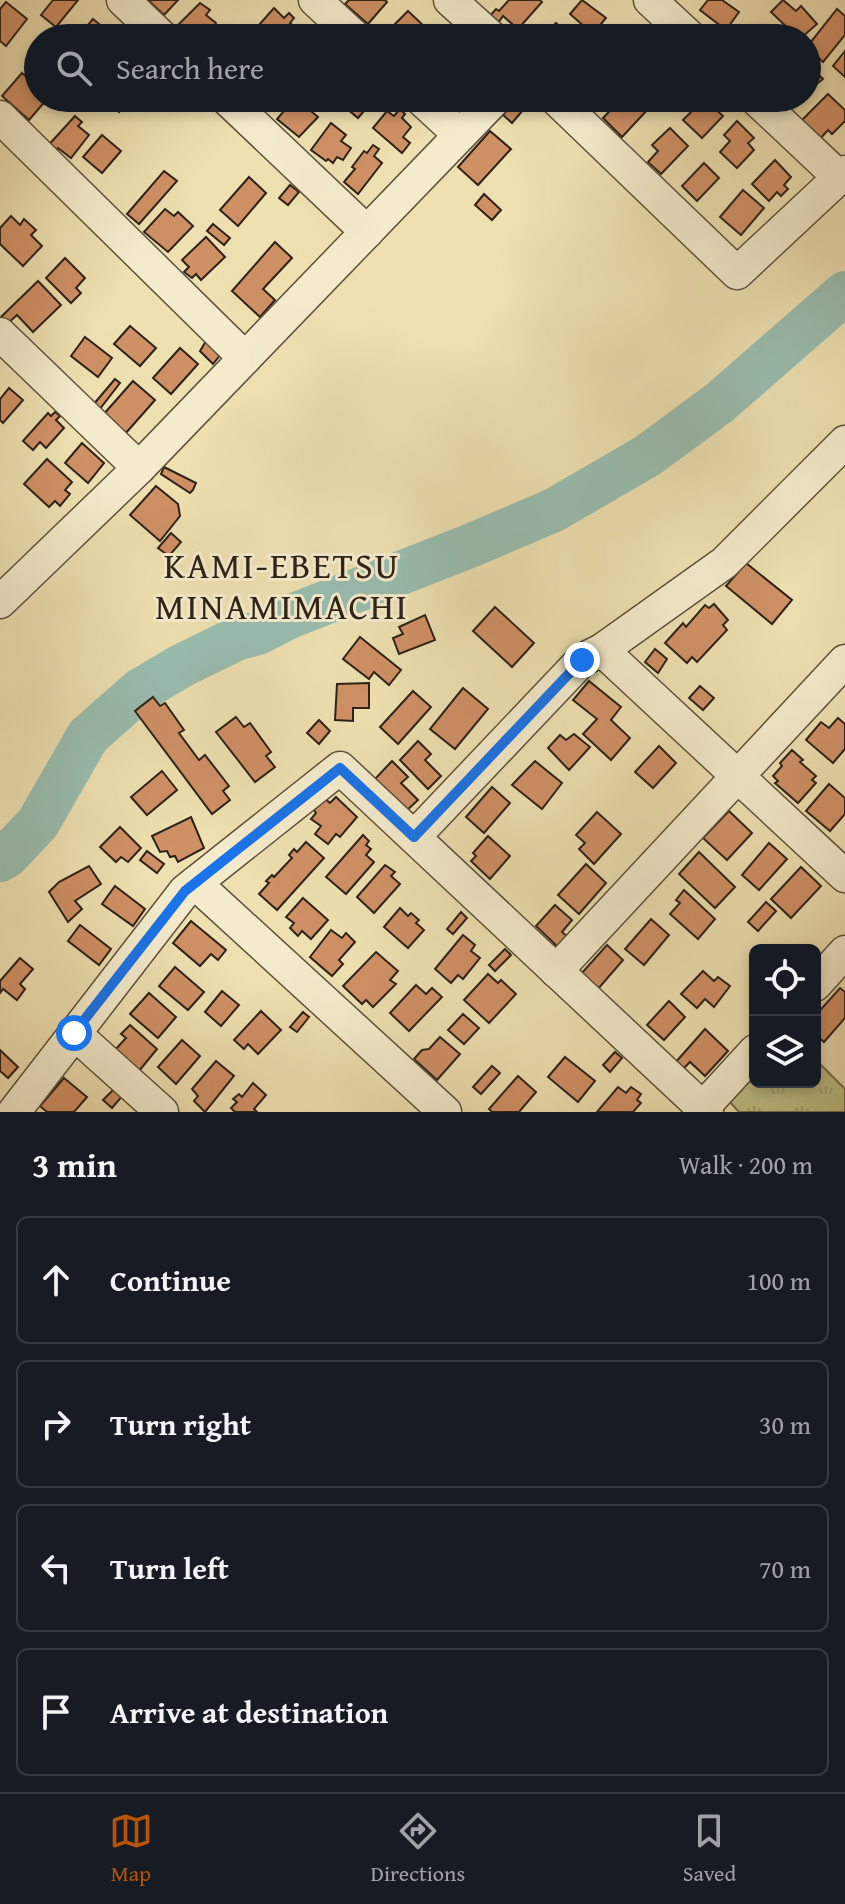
<!DOCTYPE html>
<html lang="en">
<head>
<meta charset="utf-8">
<style>
  :root { --surface:#171b24; --page:#242831; --text:#f1f3f6; --muted:#9ea1a6; --line:#363941; --accent:#b45309 }
  body { margin:0; font-family:"Gentium Book Plus",serif; background:var(--page); color:var(--text) }
  .controls { position:absolute; right:24px; bottom:24px; display:grid; overflow:hidden; border-radius:12px; box-shadow:0 4px 12px #0003 }
  .controls button { width:72px; height:72px; display:grid; place-items:center; padding:0; border:0; border-bottom:2px solid var(--line); background:var(--surface); color:var(--text); font:40px sans-serif }
  .stop { position:absolute; width:24px; height:24px; margin:-18px; border:6px solid #1a73e8; border-radius:50%; background:#fff }
  .stop.end { background:#1a73e8; border-color:#fff; box-shadow:0 2px 8px #0008 }
  .list { margin:0; padding:0; list-style:none }
  h2 { display:flex; justify-content:space-between; align-items:center; height:104px; margin:0; padding:0 32px; font-size:34px }
  h2 small { font-size:26px; font-weight:400; color:var(--muted) }
  .list li { display:grid; grid-template-columns:52px 1fr auto; gap:24px; align-items:center; box-sizing:border-box; height:128px; margin:0 16px 16px; padding:0 16px; border:2px solid var(--line); border-radius:12px }
  .list b { display:block; font-size:30px; white-space:nowrap }
  .list em { font-size:26px; font-style:normal; color:var(--muted) }
  .icon { flex:none; width:44px; height:44px; fill:none; stroke:currentColor; stroke-width:2; stroke-linecap:round; stroke-linejoin:round }
  .map { position:relative; flex:none; width:845px; height:1112px; overflow:hidden }
  .search { position:absolute; background:var(--surface); box-shadow:0 4px 12px #0003; left:24px; right:24px; top:24px; height:88px; display:flex; align-items:center; gap:20px; box-sizing:border-box; padding:0 28px; border-radius:44px; color:var(--muted); font-size:30px }
  .sheet { height:680px; background:var(--surface) }
  nav { display:flex; justify-content:space-around; align-items:center; box-sizing:border-box; height:112px; border-top:2px solid var(--line); background:var(--surface); font-size:22px; color:var(--muted) }
  nav a { display:grid; justify-items:center; gap:4px }
  nav .on { color:var(--accent) }
  .map>svg:first-child { display:block }
</style>
</head>
<body>
<div class="map">
<svg width="845" height="1112" viewBox="0 0 845 1112">
  <defs>
    <pattern id="grass-tufts" width="24" height="20" patternUnits="userSpaceOnUse" patternTransform="scale(2)"><rect width="24" height="20" fill="#bfc187"/><path d="M3 7l-1-3M5 7V3M7 7l1-3M15 17l-1-3M17 17v-4M19 17l1-3" fill="none" stroke="#a4a674"/></pattern>
  </defs>
  <rect width="100%" height="100%" fill="#eee0b1"/>
  <filter id="stains"><feTurbulence type="fractalNoise" baseFrequency=".0025" numOctaves="4"/><feColorMatrix values="0 0 0 0 .2 0 0 0 0 .09 0 0 0 0 .02 0 0 0 .5 -.17"/></filter>
  <radialGradient id="worn" r=".72"><stop offset=".6" stop-color="#630" stop-opacity="0"/><stop offset="1" stop-color="#630" stop-opacity=".3"/></radialGradient>
  <polygon fill="url(#grass-tufts)" stroke="#76724f" stroke-width="2" points="815,1059 845,1089 845,1112 739,1112 729,1101 755,1076 755,1082 815,1082"/>
  <g fill="none" stroke-linecap="round" stroke-linejoin="round">
    <polyline stroke="#99bdb0" stroke-width="44" points="0,860 8,855 38,823 88,736 139,691 181,666 236,639 258,633 289,617 472,545 554,510 647,456 719,403 845,293"/>
  </g>
  <g fill="#d09066" stroke="#2c2217" stroke-width="2">
    <polygon points="53,0 78,0 56,27 41,15"/>
    <polygon points="148,0 178,0 164,15"/>
    <polygon points="349,0 385,0 387,2 368,24 345,4"/>
    <polygon points="509,0 540,0 542,2 518,29 503,16 498,23 490,16 496,9 499,11"/>
    <polygon points="582,0 606,18 593,34 570,14"/>
    <polygon points="708,0 722,0 739,12 726,30 700,10"/>
    <polygon points="783,0 796,11 801,6 817,24 801,38 798,38 771,12"/>
    <polygon points="6,2 27,19 6,46 0,41 0,9"/>
    <polygon points="200,3 210,10 206,15 216,23 208,35 201,31 194,38 189,38 177,26"/>
    <polygon points="274,8 284,18 289,13 294,18 290,23 296,28 288,38 274,38 259,25"/>
    <polygon points="837,9 845,16 845,35 823,62 807,47"/>
    <polygon points="408,11 427,29 418,38 391,38 386,33"/>
    <polygon points="93,19 115,37 114,38 77,38"/>
    <polygon points="556,23 572,38 542,38"/>
    <polygon points="845,51 845,77 833,66"/>
    <polygon points="807,63 823,79 813,87 809,83 807,85"/>
    <polygon points="22,73 38,87 38,98 48,98 29,120 2,96"/>
    <polygon points="828,94 845,110 845,121 832,134 828,130 819,140 800,122"/>
    <polygon points="104,98 131,98 119,112"/>
    <polygon points="295,98 303,98 308,102 305,106 318,117 299,137 277,119"/>
    <polygon points="334,98 375,98 358,118"/>
    <polygon points="622,98 640,98 650,107 622,137 603,118"/>
    <polygon points="699,98 712,98 717,103 713,107 723,116 702,138 683,120 702,101"/>
    <polygon points="514,102 523,110 512,123 503,115"/>
    <polygon points="400,109 405,114 402,118 411,127 403,137 410,143 402,153 373,128 387,111 394,116"/>
    <polygon points="75,116 82,122 78,126 89,135 71,158 58,148 52,155 45,149"/>
    <polygon points="737,121 754,138 748,143 754,150 737,168 720,152 730,141 724,135"/>
    <polygon points="331,123 346,135 341,141 351,148 343,160 337,157 333,163 328,159 326,161 311,150"/>
    <polygon points="670,128 688,146 661,174 648,162 658,151 652,145"/>
    <polygon points="490,131 511,149 478,185 458,167"/>
    <polygon points="102,135 121,151 102,173 83,157"/>
    <polygon points="373,145 379,149 374,156 382,163 358,194 344,182 355,169 352,167 364,151 367,153"/>
    <polygon points="775,160 791,177 784,185 788,189 781,196 777,192 769,201 752,184"/>
    <polygon points="704,163 719,178 697,201 682,186"/>
    <polygon points="164,171 177,181 139,224 127,214"/>
    <polygon points="249,177 266,193 238,226 220,210"/>
    <polygon points="290,185 299,192 288,205 279,198"/>
    <polygon points="743,190 764,208 741,235 720,217"/>
    <polygon points="484,194 501,210 492,220 475,205"/>
    <polygon points="165,209 174,216 178,212 193,226 168,252 144,232"/>
    <polygon points="11,216 20,225 24,219 36,230 31,235 42,246 23,266 0,244 0,228"/>
    <polygon points="213,224 230,238 224,245 207,231"/>
    <polygon points="206,237 225,257 201,280 196,274 192,278 184,272 189,267 182,260"/>
    <polygon points="275,242 292,258 263,289 275,300 260,317 232,291"/>
    <polygon points="65,258 85,278 76,288 81,293 71,303 46,278"/>
    <polygon points="38,281 61,305 33,332 17,315 6,325 0,318"/>
    <polygon points="130,326 156,348 140,366 114,344"/>
    <polygon points="85,337 112,358 98,377 71,356"/>
    <polygon points="206,341 221,354 213,364 200,351"/>
    <polygon points="180,348 198,364 171,394 153,378"/>
    <polygon points="115,379 120,383 99,410 93,405"/>
    <polygon points="133,381 155,400 125,434 103,415"/>
    <polygon points="9,388 23,400 3,423 0,420 0,399"/>
    <polygon points="55,412 60,416 56,420 64,428 46,448 40,442 33,450 23,441 48,413 51,416"/>
    <polygon points="82,443 104,463 88,483 65,463"/>
    <polygon points="47,459 72,482 65,490 70,494 60,506 55,501 49,507 24,484"/>
    <polygon points="164,467 196,483 193,490 190,493 161,474"/>
    <polygon points="156,486 178,504 180,516 160,541 130,515"/>
    <polygon points="171,533 181,542 169,556 158,548"/>
    <polygon points="746,563 792,600 772,624 726,586"/>
    <polygon points="714,604 728,620 723,625 727,630 697,662 692,657 687,663 665,643 683,623 686,627 705,605 709,608"/>
    <polygon points="495,607 534,643 512,667 473,631"/>
    <polygon points="425,615 435,640 399,654 393,638 403,634 399,627"/>
    <polygon points="360,637 401,670 389,685 374,672 369,679 343,659"/>
    <polygon points="655,649 667,659 658,673 645,662"/>
    <polygon points="589,681 621,707 611,720 630,738 611,760 583,734 597,719 573,700"/>
    <polygon points="369,683 369,708 353,708 353,721 335,720 337,684"/>
    <polygon points="700,686 714,698 703,710 689,698"/>
    <polygon points="463,688 488,709 455,749 430,729"/>
    <polygon points="413,691 431,707 398,744 380,727"/>
    <polygon points="153,697 160,706 165,703 184,730 179,733 199,760 205,755 229,786 223,791 230,800 212,814 135,711"/>
    <polygon points="236,717 244,727 250,723 271,752 266,756 275,767 255,782 216,732"/>
    <polygon points="838,718 845,724 845,749 833,763 806,740 821,722 829,728"/>
    <polygon points="319,720 330,731 319,744 307,733"/>
    <polygon points="574,734 590,747 569,770 548,748 560,735 566,740"/>
    <polygon points="418,741 431,754 425,760 441,776 428,789 400,760"/>
    <polygon points="659,746 676,763 653,788 635,772"/>
    <polygon points="792,750 803,760 800,762 816,776 812,780 816,783 798,803 775,783 778,781 773,776 782,766 780,763"/>
    <polygon points="392,761 408,777 401,783 418,800 405,812 374,780"/>
    <polygon points="535,761 562,783 542,809 512,785"/>
    <polygon points="162,771 177,790 147,815 131,797"/>
    <polygon points="829,784 845,798 845,814 830,831 806,811"/>
    <polygon points="492,787 510,803 484,833 466,817"/>
    <polygon points="336,797 357,817 340,837 336,834 328,844 315,834 321,826 311,819 316,813 314,810 324,798 330,803"/>
    <polygon points="729,811 752,833 727,860 703,838"/>
    <polygon points="597,812 621,834 594,864 579,849 585,843 576,835"/>
    <polygon points="191,817 204,848 178,862 175,856 170,857 167,851 160,852 152,836"/>
    <polygon points="120,827 141,848 128,862 121,857 116,862 100,847"/>
    <polygon points="363,835 369,841 366,845 371,849 366,855 374,862 346,894 326,877"/>
    <polygon points="488,836 510,856 490,879 471,861 476,856 473,853"/>
    <polygon points="306,842 324,858 277,910 259,894 269,883 266,881 272,875 274,877 292,858 289,855 294,849 297,852"/>
    <polygon points="769,843 787,859 759,890 742,875"/>
    <polygon points="147,851 164,864 157,873 140,860"/>
    <polygon points="699,852 735,887 715,908 679,874"/>
    <polygon points="586,864 606,883 579,914 558,895"/>
    <polygon points="385,865 395,872 391,876 400,884 374,913 357,897"/>
    <polygon points="89,866 101,884 75,901 82,909 68,922 49,892 59,882"/>
    <polygon points="801,867 821,886 791,918 771,899"/>
    <polygon points="115,886 145,909 133,926 102,904"/>
    <polygon points="684,890 715,919 698,939 670,914 680,903 676,900"/>
    <polygon points="303,898 328,920 311,939 302,931 298,936 290,928 294,923 286,917"/>
    <polygon points="766,902 776,911 758,931 748,922"/>
    <polygon points="555,905 572,920 562,932 569,938 559,948 536,926"/>
    <polygon points="400,908 408,916 411,913 419,920 416,923 424,930 408,948 384,927"/>
    <polygon points="461,912 467,918 453,934 447,929"/>
    <polygon points="651,919 669,935 644,965 625,949"/>
    <polygon points="191,921 226,950 218,960 211,954 200,966 173,943"/>
    <polygon points="80,925 111,949 99,965 68,941"/>
    <polygon points="331,930 342,938 346,933 355,942 339,960 343,964 332,976 310,957"/>
    <polygon points="463,935 475,945 471,951 480,958 463,979 458,975 451,983 435,969"/>
    <polygon points="607,945 623,960 598,989 581,974"/>
    <polygon points="505,949 511,955 495,971 489,965"/>
    <polygon points="376,952 398,971 390,980 396,984 373,1007 366,1000 362,1004 343,986"/>
    <polygon points="20,958 33,969 20,984 25,989 17,1000 3,989 0,993 0,981"/>
    <polygon points="175,967 204,992 188,1010 159,986"/>
    <polygon points="703,971 714,981 718,977 730,986 714,1007 705,999 697,1008 681,994"/>
    <polygon points="488,974 498,983 501,980 516,994 489,1023 464,1000"/>
    <polygon points="416,985 426,994 432,988 442,997 409,1031 390,1013"/>
    <polygon points="840,988 845,992 845,1018 824,1042 815,1034 815,1016"/>
    <polygon points="222,991 239,1005 221,1026 205,1012"/>
    <polygon points="149,993 176,1017 158,1038 130,1014"/>
    <polygon points="669,1001 685,1017 664,1040 647,1025"/>
    <polygon points="261,1011 281,1030 258,1054 248,1044 244,1049 234,1040"/>
    <polygon points="303,1012 309,1017 297,1032 290,1027"/>
    <polygon points="463,1014 479,1028 464,1044 448,1030"/>
    <polygon points="130,1025 157,1049 139,1071 115,1050 126,1038 121,1034"/>
    <polygon points="705,1029 728,1051 705,1076 690,1062 682,1070 675,1063"/>
    <polygon points="440,1037 460,1054 437,1080 414,1059 422,1050 429,1049"/>
    <polygon points="182,1040 200,1056 176,1084 158,1067"/>
    <polygon points="0,1050 18,1067 8,1078 0,1071"/>
    <polygon points="615,1052 622,1058 610,1072 603,1065"/>
    <polygon points="565,1057 595,1081 578,1102 548,1077"/>
    <polygon points="216,1061 234,1076 205,1112 194,1101 198,1096 192,1089"/>
    <polygon points="492,1066 500,1073 481,1094 473,1087"/>
    <polygon points="518,1076 536,1092 519,1112 492,1112 489,1109"/>
    <polygon points="64,1078 87,1097 74,1112 47,1112 40,1106"/>
    <polygon points="253,1083 266,1095 254,1109 257,1112 235,1112 231,1108 237,1102 233,1099 239,1094 242,1097"/>
    <polygon points="618,1087 626,1093 631,1087 641,1094 637,1100 641,1103 633,1112 597,1112"/>
    <polygon points="115,1088 123,1095 112,1108 103,1100"/>
  </g>
  <g fill="none" stroke-linecap="round" stroke-linejoin="round">
    <defs>
      <g id="minor">
        <polyline points="123,0 163,38"/>
        <polyline points="315,0 356,38"/>
        <polyline points="450,0 492,38"/>
        <polyline points="650,0 691,38"/>
        <polyline points="226,98 367,232"/>
        <polyline points="420,98 460,135"/>
        <polyline points="555,98 737,273 845,172"/>
        <polyline points="755,98 839,177"/>
        <polyline points="0,117 245,358"/>
        <polyline points="0,334 139,468"/>
        <polyline points="0,602 139,468 496,98"/>
        <polyline points="602,650 845,876"/>
        <polyline points="414,837 582,660 602,650 724,563 845,442"/>
        <polyline points="195,883 445,1112"/>
        <polyline points="556,971 845,661"/>
        <polyline points="815,985 845,952"/>
        <polyline points="74,1033 162,1112"/>
        <polyline points="14,1112 185,891 340,768 707,1112"/>
        <polyline points="699,1112 755,1051"/>
      </g>
    </defs>
    <use href="#minor" stroke="#5c523e" stroke-width="35"/>
    <use href="#minor" stroke="#f4ebcc" stroke-width="32"/>
  </g>
  <g fill="none" stroke-linecap="round" stroke-linejoin="round">
    <polyline stroke="#1a73e8" stroke-width="10" points="74,1033 185,891 340,768 414,837 582,660"/>
  </g>
  <g text-anchor="middle" stroke-width="6" stroke-linejoin="round" paint-order="stroke">
    <g font-size="36" letter-spacing="2" fill="#2c2217" stroke="#f4ebcc">
      <text x="282" y="578">KAMI-EBETSU<tspan x="282" dy="41">MINAMIMACHI</tspan></text>
    </g>
  </g>
  <rect width="100%" height="100%" filter="url(#stains)"/>
  <rect width="100%" height="100%" fill="url(#worn)"/>
</svg>
<div class="controls">
<button><svg class="icon" aria-label="locate" viewBox="0 0 24 24"><circle cx="12" cy="12" r="6"/><path d="M12 2v4M12 18v4M2 12h4M18 12h4"/></svg></button>
<button><svg class="icon" aria-label="layers" viewBox="0 0 24 24"><path d="M12 4l9 5-9 5-9-5zM3 14l9 5 9-5"/></svg></button>
</div>
<div class="stop" style="left:74px;top:1033px"></div>
<div class="stop end" style="left:582px;top:660px"></div>
<div class="search"><svg class="icon" aria-label="search" viewBox="0 0 24 24"><circle cx="10" cy="10" r="6"/><path d="M15 15l6 6"/></svg>Search here</div>
</div>
<section class="sheet">
<h2>3 min<small>Walk · 200 m</small></h2>
<ul class="list">
<li><svg class="icon" aria-label="ahead" viewBox="0 0 24 24"><path d="M12 20V5M6 11l6-6 6 6"/></svg><div><b>Continue</b></div><em>100 m</em></li>
<li><svg class="icon" aria-label="right" viewBox="0 0 24 24"><path d="M7 20v-9h11M14 6l5 5-5 5"/></svg><div><b>Turn right</b></div><em>30 m</em></li>
<li><svg class="icon" aria-label="left" viewBox="0 0 24 24"><path d="M17 20v-9H6M10 6l-5 5 5 5"/></svg><div><b>Turn left</b></div><em>70 m</em></li>
<li><svg class="icon" aria-label="arrive" viewBox="0 0 24 24"><path d="M6 21V4h12l-3 4 3 4H6"/></svg><div><b>Arrive at destination</b></div></li>
</ul>
</section>
<nav>
<a class="on"><svg class="icon" aria-label="map" viewBox="0 0 24 24"><path d="M3 6l6-2 6 2 6-2v14l-6 2-6-2-6 2zM9 4v14M15 6v14"/></svg>Map</a>
<a><svg class="icon" aria-label="directions" viewBox="0 0 24 24"><path d="M12 3l9 9-9 9-9-9zM9 14v-3h6M13 9l2 2-2 2"/></svg>Directions</a>
<a><svg class="icon" aria-label="saved" viewBox="0 0 24 24"><path d="M7 4h10v16l-5-4-5 4z"/></svg>Saved</a>
</nav>
</body>
</html>
